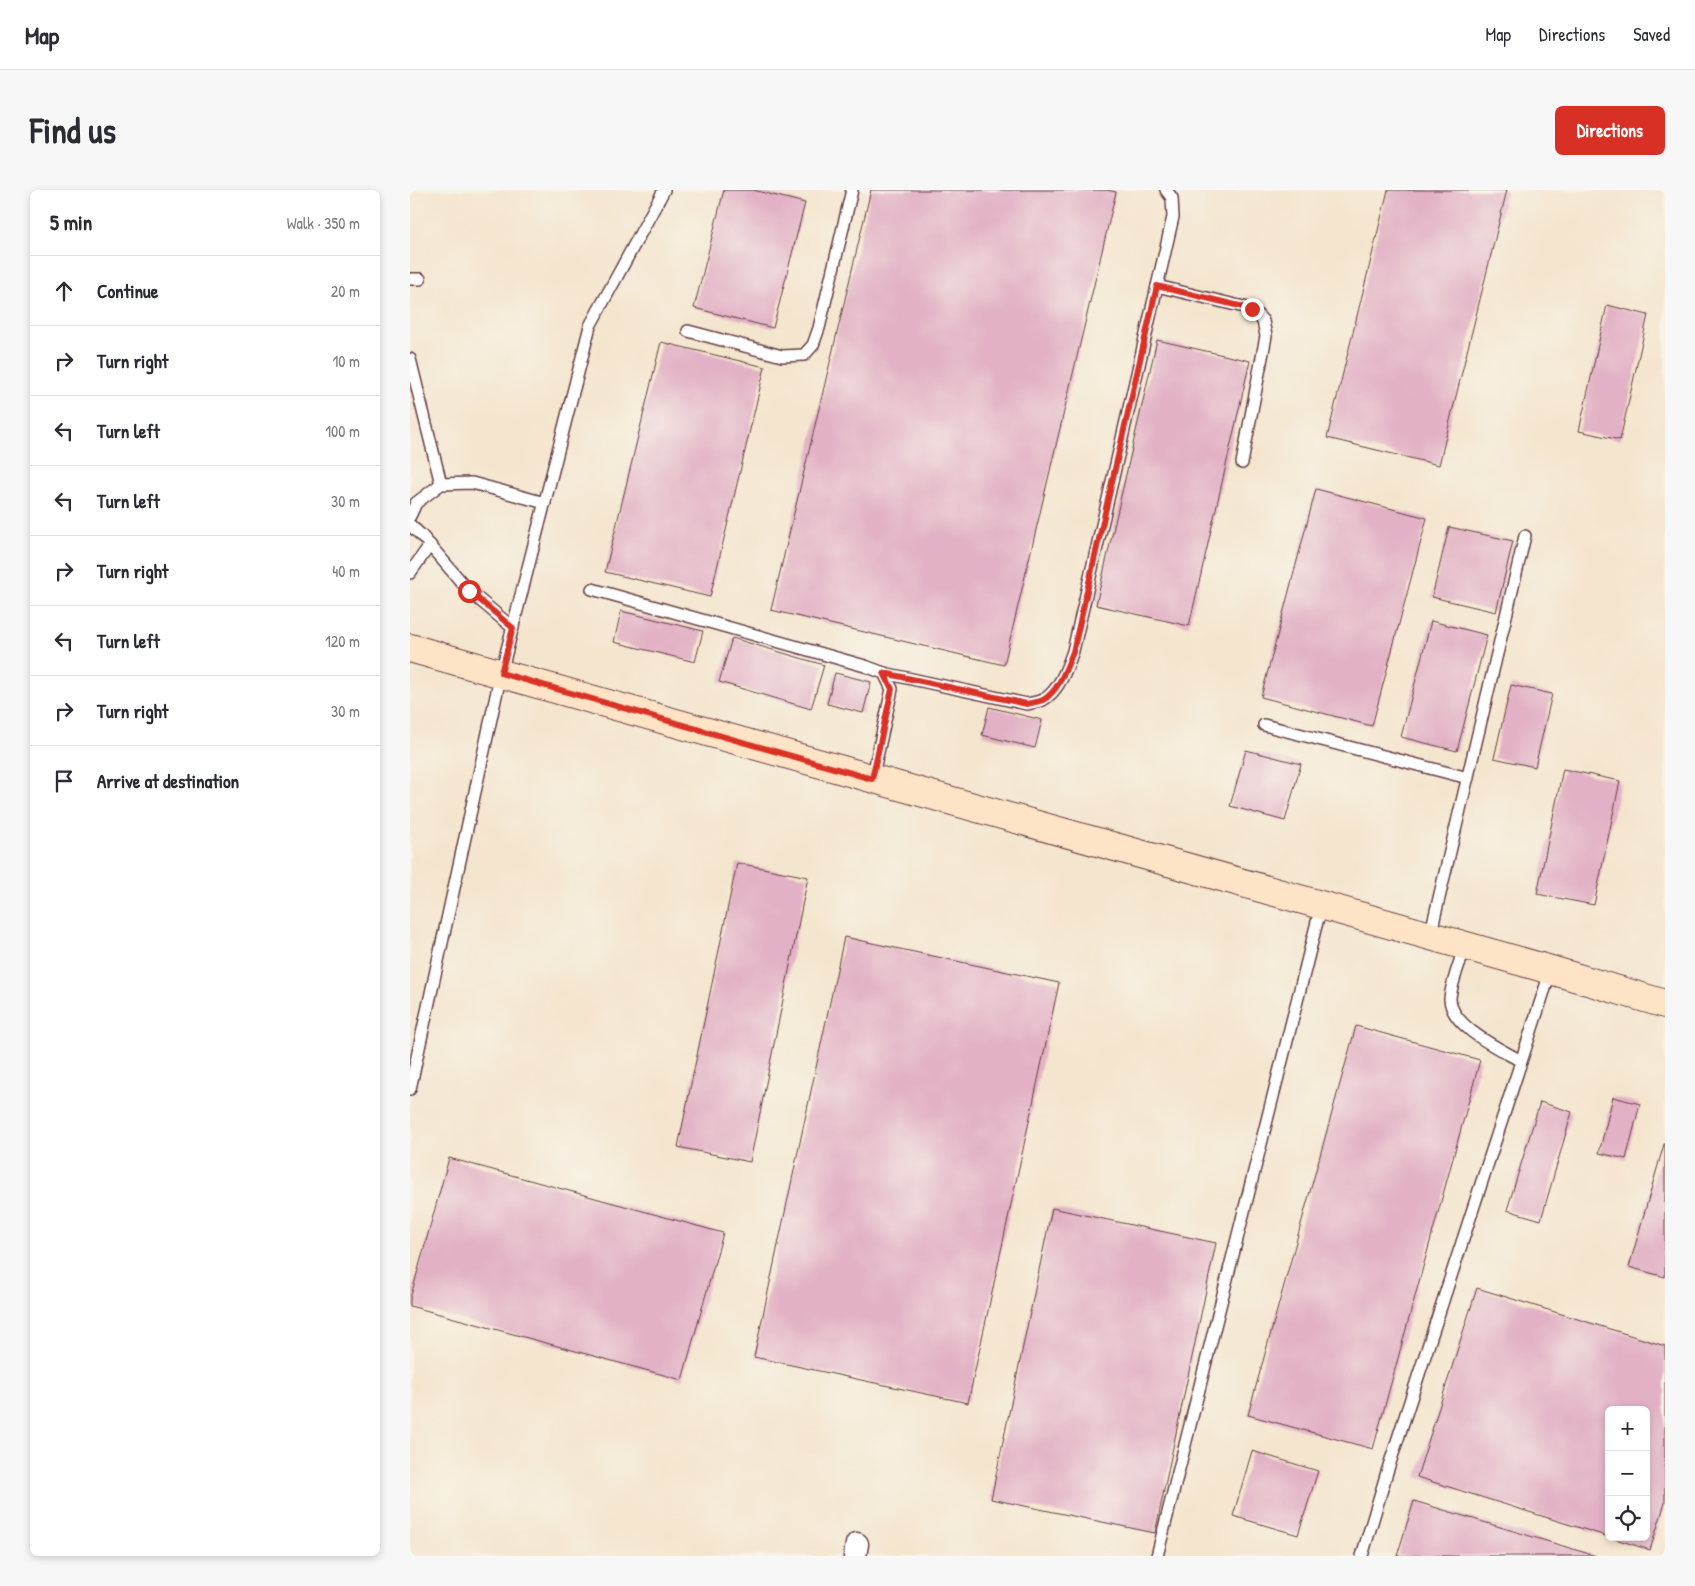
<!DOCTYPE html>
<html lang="en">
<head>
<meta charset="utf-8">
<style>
  :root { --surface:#fff; --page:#f7f7f7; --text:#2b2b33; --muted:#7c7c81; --line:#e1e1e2; --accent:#d93025 }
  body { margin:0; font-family:"Patrick Hand",sans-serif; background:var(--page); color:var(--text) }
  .controls { position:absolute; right:15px; bottom:15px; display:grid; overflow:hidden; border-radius:8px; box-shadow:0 2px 8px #0003 }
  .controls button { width:45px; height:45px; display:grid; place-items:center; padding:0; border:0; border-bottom:1px solid var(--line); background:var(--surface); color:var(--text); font:25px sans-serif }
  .stop { position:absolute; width:15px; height:15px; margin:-11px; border:4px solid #d93025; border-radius:50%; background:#fff }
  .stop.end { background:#d93025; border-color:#fff; box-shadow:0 1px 5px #0008 }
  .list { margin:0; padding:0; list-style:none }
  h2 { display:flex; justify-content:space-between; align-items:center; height:65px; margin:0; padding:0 20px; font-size:21px }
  h2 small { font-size:16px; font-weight:400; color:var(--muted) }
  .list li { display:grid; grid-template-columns:32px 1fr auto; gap:15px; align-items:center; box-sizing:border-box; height:70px; padding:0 20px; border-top:1px solid var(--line) }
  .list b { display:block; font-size:19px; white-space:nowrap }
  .list em { font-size:16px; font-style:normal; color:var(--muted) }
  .icon { flex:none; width:28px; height:28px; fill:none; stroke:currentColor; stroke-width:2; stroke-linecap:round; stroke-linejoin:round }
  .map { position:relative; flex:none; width:1255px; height:1366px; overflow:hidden; border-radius:8px }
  header { display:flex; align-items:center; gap:30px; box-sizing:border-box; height:70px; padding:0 25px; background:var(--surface); border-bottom:1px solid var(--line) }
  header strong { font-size:24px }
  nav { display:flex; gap:28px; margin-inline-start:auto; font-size:18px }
  .intro { display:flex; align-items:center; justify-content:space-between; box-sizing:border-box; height:120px; padding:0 30px }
  h1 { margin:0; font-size:35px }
  .button { padding:12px 22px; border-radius:8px; background:var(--accent); color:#fff; font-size:18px; font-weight:700 }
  main { display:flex; gap:30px; padding:0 30px }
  aside { flex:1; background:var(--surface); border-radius:8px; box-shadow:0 2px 8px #0003 }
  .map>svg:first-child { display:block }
</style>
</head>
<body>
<header>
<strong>Map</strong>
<nav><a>Map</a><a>Directions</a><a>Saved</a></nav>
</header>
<div class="intro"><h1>Find us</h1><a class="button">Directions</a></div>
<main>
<aside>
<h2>5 min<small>Walk · 350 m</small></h2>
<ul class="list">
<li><svg class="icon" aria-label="ahead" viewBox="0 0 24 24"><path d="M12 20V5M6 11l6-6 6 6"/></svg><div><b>Continue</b></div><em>20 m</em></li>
<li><svg class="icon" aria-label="right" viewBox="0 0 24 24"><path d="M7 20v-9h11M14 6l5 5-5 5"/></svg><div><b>Turn right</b></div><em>10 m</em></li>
<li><svg class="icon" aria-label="left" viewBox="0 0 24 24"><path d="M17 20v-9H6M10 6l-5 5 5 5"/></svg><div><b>Turn left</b></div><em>100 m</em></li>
<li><svg class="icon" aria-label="left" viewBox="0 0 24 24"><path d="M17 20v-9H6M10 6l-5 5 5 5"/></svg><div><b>Turn left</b></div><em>30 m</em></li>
<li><svg class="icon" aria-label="right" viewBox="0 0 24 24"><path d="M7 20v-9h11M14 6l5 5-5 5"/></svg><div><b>Turn right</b></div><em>40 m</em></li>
<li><svg class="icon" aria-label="left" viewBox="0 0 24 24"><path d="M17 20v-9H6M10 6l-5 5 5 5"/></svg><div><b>Turn left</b></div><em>120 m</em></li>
<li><svg class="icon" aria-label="right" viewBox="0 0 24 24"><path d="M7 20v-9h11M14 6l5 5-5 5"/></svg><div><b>Turn right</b></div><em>30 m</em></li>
<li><svg class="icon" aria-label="arrive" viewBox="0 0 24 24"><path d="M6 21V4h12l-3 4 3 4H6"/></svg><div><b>Arrive at destination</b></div></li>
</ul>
</aside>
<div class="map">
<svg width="1255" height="1366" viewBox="0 0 1255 1366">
  <rect width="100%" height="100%" fill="#f7f3e8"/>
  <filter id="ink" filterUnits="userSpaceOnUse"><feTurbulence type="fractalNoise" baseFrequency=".02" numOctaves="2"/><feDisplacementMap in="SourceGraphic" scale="10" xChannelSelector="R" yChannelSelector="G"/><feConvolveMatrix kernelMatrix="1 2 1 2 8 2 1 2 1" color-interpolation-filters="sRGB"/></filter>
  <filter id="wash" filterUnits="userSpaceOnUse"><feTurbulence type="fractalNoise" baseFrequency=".0096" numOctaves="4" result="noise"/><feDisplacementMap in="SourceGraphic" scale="20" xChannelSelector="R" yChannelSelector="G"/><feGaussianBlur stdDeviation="1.12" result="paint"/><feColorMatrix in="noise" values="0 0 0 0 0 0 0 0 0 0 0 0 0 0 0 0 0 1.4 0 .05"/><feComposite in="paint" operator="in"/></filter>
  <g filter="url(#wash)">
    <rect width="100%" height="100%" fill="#f4e5ce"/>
    <g id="blocks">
      <g fill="#e2b1c5">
        <polygon points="314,0 343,0 395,13 363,138 284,118"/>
        <polygon points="461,0 697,0 706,2 594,475 361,420"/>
        <polygon points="978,0 1097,0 1029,275 917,248"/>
        <polygon points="1197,115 1238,125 1210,250 1169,241"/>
        <polygon points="747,150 840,171 779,436 686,415"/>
        <polygon points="251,152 355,177 300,407 195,382"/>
        <polygon points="906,299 1017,328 962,536 851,507"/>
        <polygon points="1039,337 1103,351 1086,422 1022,407"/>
        <polygon points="211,421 293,441 285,472 204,452"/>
        <polygon points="1021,431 1077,445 1047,561 991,547"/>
        <polygon points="322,448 414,475 401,519 309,492"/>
        <polygon points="425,483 461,492 453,523 417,514"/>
        <polygon points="1101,495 1142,504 1125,577 1084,568"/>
        <polygon points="579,517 632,530 625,558 572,545"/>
        <polygon points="836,560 891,574 875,631 820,616"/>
        <polygon points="1153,579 1210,591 1184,715 1127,704"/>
        <polygon points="327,673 398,687 340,972 268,957"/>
        <polygon points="434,747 649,793 558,1213 344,1167"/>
        <polygon points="946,836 1070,870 963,1259 838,1225"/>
        <polygon points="1203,907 1230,914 1216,969 1189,963"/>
        <polygon points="1130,912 1162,922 1131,1030 1097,1020"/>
        <polygon points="1254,954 1255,954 1255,1087 1219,1077"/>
        <polygon points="39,968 313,1043 272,1190 0,1116 0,1109"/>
        <polygon points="642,1018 806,1053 745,1343 581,1309"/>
        <polygon points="1067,1098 1255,1156 1255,1313 1240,1360 1202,1348 1236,1347 1236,1220 1199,1220 1199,1347 1007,1287"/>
        <polygon points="842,1261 908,1281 888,1345 823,1326"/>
        <polygon points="1004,1311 1186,1366 987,1366"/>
      </g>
    </g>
  </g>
  <g filter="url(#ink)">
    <use href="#blocks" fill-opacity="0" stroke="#643d43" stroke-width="1"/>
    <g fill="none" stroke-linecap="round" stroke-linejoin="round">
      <defs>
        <g id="lane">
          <polyline points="0,89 10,89"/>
          <polyline points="747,96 842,119 853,131 856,146 832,273"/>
          <polyline points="278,141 372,166 394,165 403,155 409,138 442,0"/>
          <polyline points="0,169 31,294"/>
          <polyline points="0,326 6,313 31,294 62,293 135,313"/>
          <polyline points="0,335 12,346 59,401 103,438"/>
          <polyline points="0,383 20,355"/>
          <polyline points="182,399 455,476 474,483 482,499 462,589"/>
          <path d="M474,483L617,514C621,513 628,512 633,510C649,501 657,478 663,461L763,27L762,8L756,0"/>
          <polyline points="854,535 1058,588"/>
          <polyline points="1020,746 1115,346"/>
          <path d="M1055,756C1051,768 1040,798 1040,809C1041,837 1090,859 1111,871"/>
          <polyline points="0,899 91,483 180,136 254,0"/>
          <polyline points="747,1366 911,716"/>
          <polyline points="952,1366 977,1282 1141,780"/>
        </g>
        <polyline id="street" points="445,1366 447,1354"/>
        <polyline id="secondary" points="0,458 1141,780 1255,814"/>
      </defs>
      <use href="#lane" stroke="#643d43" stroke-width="14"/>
      <use href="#street" stroke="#643d43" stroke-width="25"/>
      <use href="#secondary" stroke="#643d43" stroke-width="30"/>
      <use href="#lane" stroke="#fff" stroke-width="11"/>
      <use href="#street" stroke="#fff" stroke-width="22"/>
      <use href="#secondary" stroke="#fee4c6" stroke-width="28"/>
    </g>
  </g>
  <g fill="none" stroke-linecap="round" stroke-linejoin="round" filter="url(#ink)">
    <path stroke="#d93025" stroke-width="6" d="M59,401L103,438L91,483L462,589L482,499L474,483L617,514C621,513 628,512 633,510C649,501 656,478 663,462L747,96L842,119"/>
  </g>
</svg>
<div class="controls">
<button>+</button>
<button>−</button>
<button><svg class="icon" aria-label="locate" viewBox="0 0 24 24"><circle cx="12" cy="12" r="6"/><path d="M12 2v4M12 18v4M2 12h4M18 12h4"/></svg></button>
</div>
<div class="stop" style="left:59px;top:401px"></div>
<div class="stop end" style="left:842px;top:119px"></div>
</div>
</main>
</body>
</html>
